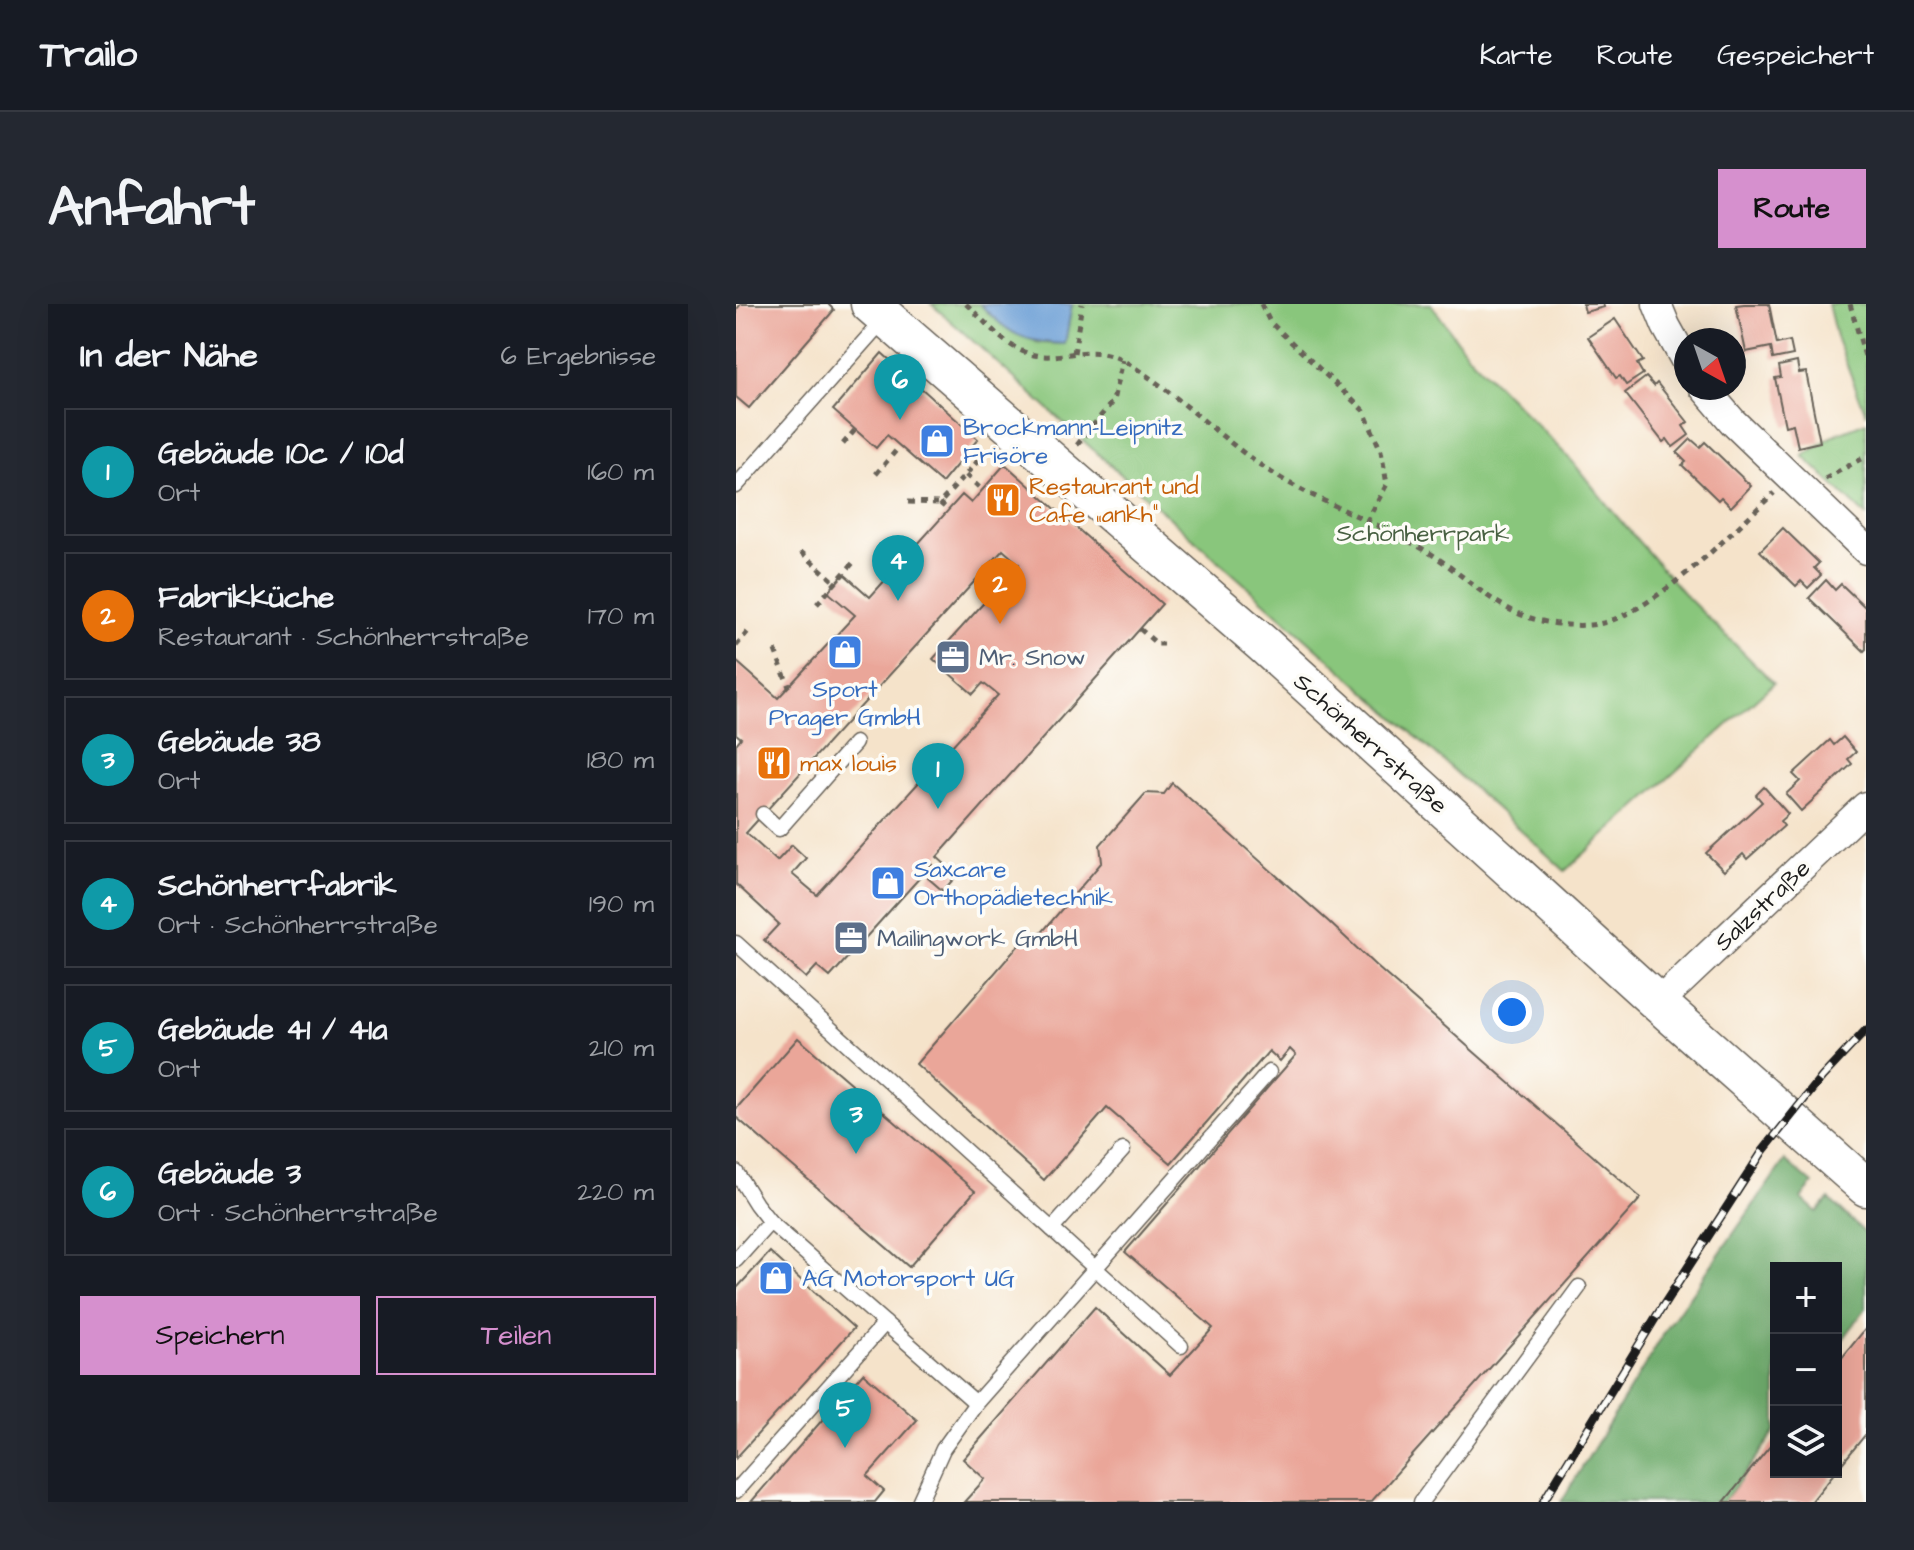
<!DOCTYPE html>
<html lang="de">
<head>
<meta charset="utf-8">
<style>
  :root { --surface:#171b24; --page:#242831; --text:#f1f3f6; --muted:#9ea1a6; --line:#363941; --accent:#d690ce }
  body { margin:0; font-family:"Architects Daughter",sans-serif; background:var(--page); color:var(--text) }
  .controls { position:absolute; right:24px; bottom:24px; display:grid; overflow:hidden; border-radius:0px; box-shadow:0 8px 32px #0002 }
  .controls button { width:72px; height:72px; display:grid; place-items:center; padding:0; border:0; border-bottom:2px solid var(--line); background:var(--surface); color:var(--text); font:40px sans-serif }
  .compass { position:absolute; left:938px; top:24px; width:72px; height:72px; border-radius:50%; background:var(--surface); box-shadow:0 8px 32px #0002; rotate:140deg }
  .you { position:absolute; left:776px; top:708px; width:28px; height:28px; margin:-20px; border:6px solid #fff; border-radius:50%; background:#1a73e8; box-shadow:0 0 0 12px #1a73e833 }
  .badge { display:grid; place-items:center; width:52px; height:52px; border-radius:50%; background:var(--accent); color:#fff; font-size:26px; font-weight:700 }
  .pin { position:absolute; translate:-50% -66px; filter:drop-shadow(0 2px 4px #0008) }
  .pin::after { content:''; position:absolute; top:42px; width:28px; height:24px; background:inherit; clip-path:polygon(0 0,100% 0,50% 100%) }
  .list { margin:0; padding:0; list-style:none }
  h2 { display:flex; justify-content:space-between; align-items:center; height:104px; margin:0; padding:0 32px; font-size:34px }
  h2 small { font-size:26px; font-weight:400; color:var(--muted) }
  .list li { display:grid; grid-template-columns:52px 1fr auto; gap:24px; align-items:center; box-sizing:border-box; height:128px; margin:0 16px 16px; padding:0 16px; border:2px solid var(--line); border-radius:0px }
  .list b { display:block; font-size:30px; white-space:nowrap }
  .list p { margin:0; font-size:26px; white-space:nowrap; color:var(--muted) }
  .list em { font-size:26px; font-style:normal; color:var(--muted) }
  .actions { display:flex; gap:16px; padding:24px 32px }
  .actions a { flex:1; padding:18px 0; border:2px solid var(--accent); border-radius:0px; text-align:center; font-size:28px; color:var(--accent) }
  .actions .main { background:var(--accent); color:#111 }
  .icon { flex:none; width:44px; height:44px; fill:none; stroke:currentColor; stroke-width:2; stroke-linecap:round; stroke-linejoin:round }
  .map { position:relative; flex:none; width:1130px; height:1198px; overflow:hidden; border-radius:0px }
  header { display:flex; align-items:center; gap:48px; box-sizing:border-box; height:112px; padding:0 40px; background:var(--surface); border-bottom:2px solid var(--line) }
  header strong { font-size:38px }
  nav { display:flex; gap:44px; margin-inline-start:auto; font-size:28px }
  .intro { display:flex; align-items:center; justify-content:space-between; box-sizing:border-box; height:192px; padding:0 48px }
  h1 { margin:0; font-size:56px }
  .button { padding:20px 36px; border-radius:0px; background:var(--accent); color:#111; font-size:28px; font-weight:700 }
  main { display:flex; gap:48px; padding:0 48px }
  aside { flex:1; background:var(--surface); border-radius:0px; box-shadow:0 8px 32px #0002 }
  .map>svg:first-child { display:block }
</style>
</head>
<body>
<header>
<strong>Trailo</strong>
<nav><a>Karte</a><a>Route</a><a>Gespeichert</a></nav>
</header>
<div class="intro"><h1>Anfahrt</h1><a class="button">Route</a></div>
<main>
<aside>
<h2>In der Nähe<small>6 Ergebnisse</small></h2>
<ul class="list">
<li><span class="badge" style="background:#0f9aa8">1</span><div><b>Gebäude 10c / 10d</b><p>Ort</p></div><em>160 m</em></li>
<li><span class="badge" style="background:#e8710a">2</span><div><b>Fabrikküche</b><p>Restaurant · Schönherrstraße</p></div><em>170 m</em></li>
<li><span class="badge" style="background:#0f9aa8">3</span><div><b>Gebäude 38</b><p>Ort</p></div><em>180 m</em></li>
<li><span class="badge" style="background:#0f9aa8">4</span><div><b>Schönherrfabrik</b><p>Ort · Schönherrstraße</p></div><em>190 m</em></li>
<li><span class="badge" style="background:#0f9aa8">5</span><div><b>Gebäude 41 / 41a</b><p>Ort</p></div><em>210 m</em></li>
<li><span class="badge" style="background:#0f9aa8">6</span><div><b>Gebäude 3</b><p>Ort · Schönherrstraße</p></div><em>220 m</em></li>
</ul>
<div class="actions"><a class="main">Speichern</a><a>Teilen</a></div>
</aside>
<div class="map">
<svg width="1130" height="1198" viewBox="0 0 1130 1198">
  <rect width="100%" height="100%" fill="#fdfcf7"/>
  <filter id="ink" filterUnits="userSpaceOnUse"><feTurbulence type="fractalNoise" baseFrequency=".0125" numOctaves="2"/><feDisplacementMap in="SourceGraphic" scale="16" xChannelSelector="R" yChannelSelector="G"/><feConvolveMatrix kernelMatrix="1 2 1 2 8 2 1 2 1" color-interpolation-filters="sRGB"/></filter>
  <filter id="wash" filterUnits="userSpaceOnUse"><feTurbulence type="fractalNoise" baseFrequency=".006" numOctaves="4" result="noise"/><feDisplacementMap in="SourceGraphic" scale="32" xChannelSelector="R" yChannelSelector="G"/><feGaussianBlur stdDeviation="1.8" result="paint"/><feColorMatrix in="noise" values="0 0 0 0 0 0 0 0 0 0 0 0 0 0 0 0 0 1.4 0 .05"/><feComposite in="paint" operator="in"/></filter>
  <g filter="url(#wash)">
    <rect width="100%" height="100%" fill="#f5e3ca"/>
    <g fill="#89c67c" stroke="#52714c" stroke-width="2">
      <path d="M195,0H244L254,11L302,39L329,40L336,0H695L732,51L836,157L877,208L949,291L1038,379L829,567C684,434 536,305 389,174C324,117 261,57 195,0Z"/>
      <polygon points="1092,0 1130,0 1130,110 1100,33"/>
      <polygon points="1130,118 1130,212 1067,152 1100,130"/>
    </g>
    <polygon fill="#6eab6c" stroke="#456444" stroke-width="2" points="1049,856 1077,880 1065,894 1081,908 1093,895 1130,930 1130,1004 1100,1045 1100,964 1040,964 1040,1127 988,1198 825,1198 932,1023"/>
    <path fill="#6b9ed6" stroke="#445d79" stroke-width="2" d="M244,0H336L329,40C287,38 273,31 244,0Z"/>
    <g id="blocks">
      <g fill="#eaa699" fill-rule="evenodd">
        <polygon points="5,0 92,0 98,6 13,104 0,93 0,6"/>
        <polygon points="847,0 867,0 868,3 849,8"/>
        <polygon points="1008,0 1033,0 1041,40 1054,37 1057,51 1037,55 1035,43 1010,48 1000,1"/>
        <polygon points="879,15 907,57 901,60 907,70 890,81 884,72 880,74 852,33"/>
        <polygon points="146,49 242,135 206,179 151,131 140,144 97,106"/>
        <polygon points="1061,58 1063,69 1070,68 1084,138 1062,143 1057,120 1049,122 1039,74 1045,73 1043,62"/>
        <polygon points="910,73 918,82 921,79 952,118 947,122 953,131 937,143 931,135 927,138 889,89"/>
        <polygon points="955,135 964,143 969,138 1015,182 995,203 985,193 982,196 946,161 950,158 941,149"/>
        <path d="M269,160L426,300L201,553L221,571L207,587L192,574L200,564L196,560L94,673L81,662L70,674L28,636L43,620L0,580V440L5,434L0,430V357L42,394L119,311L92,288L108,270L134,293L226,191L235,199ZM267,246L283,260L197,355L237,390L247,379L262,391L81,591L56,570L70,554L56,541L41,557L10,529Z"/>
        <polygon points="1047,224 1083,259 1078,264 1085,271 1072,284 1065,277 1060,282 1024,247"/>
        <polygon points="1090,276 1099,286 1105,280 1130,304 1130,345 1128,347 1073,294"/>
        <polygon points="1107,433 1120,448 1112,455 1116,460 1065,507 1050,490 1064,477 1057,470 1094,436 1098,441"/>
        <polygon points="436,479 593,618 641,663 905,894 635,1198 228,1198 249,1175 227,1155 359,1003 434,1071 477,1024 389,948 560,751 554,745 544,757 533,747 435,859 371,804 308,876 180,760 289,634 297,639 366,558 364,541 410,489 428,490"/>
        <polygon points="1028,483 1052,510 1044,517 1048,522 1011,555 1007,550 988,567 970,549 1026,498 1020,491"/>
        <polygon points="62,734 239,887 173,963 0,813 0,805"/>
        <polygon points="34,948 118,1024 0,1154 0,985"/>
        <polygon points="1130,1024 1130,1130 1100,1167 1100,1061"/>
        <polygon points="127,1069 181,1116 131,1172 148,1187 139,1198 15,1198"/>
        <polygon points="1040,1135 1040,1168 1099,1168 1075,1198 988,1198"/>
      </g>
    </g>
  </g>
  <g filter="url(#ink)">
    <use href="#blocks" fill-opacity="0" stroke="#686259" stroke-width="2"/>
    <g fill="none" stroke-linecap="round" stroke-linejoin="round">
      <defs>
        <g id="lane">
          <polyline points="0,182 149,14"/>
          <polyline points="27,510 43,525 119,439"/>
          <polyline points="0,639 445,1042"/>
          <polyline points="0,868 20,900 34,918 240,1099"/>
          <polyline points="316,925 387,846"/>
          <polyline points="0,956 34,918"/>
          <polyline points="0,1187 149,1019"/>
          <polyline points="183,1198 207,1145 240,1099 533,768"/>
          <polyline points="685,1198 843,983"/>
        </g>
        <g id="street">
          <polyline points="921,0 930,22 950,58"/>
          <polyline points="968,84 997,118 1130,246"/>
          <polyline points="922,699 1130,502"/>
        </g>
        <polyline id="secondary" points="134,0 528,341 922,699 1130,883"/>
      </defs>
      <use href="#lane" stroke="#686259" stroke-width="17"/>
      <use href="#street" stroke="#686259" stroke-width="31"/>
      <use href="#secondary" stroke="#686259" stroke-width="41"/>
      <g stroke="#686259" stroke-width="5" stroke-dasharray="6 6" stroke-linecap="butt">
        <path d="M230,0C249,17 267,41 291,49C323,60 353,37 386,56C442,88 486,138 541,172C589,201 644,219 692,248C720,265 743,289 771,304C794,317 827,323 854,321C910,318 996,228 1038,189"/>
        <polyline points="525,0 534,18 628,107 645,147 651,180 631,217"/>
        <polyline points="1114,0 1130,56"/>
        <polyline points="338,49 346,0"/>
        <polyline points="107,140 119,126"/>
        <polyline points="341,141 377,97 386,56"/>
        <polyline points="140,170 164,142"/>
        <polyline points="230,171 246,186"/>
        <polyline points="1089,175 1130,152"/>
        <polyline points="172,198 204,199 241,158 231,151"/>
        <polyline points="204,199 212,206"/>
        <polyline points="65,248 100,279"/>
        <polyline points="81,300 117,259"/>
        <polyline points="404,325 421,340 427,340"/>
        <polyline points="0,342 14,325"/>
        <polyline points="39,346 53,383"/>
      </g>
      <use href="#lane" stroke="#fff" stroke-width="14"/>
      <use href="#street" stroke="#fff" stroke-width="28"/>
      <use href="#secondary" stroke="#fff" stroke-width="38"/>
      <defs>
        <polyline id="rail" points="807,1198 920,1013 1027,847 1086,773 1130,726"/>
      </defs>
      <use href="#rail" stroke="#1c1c1c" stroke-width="9"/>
      <use href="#rail" stroke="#fdfcf7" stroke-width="6" stroke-dasharray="18" stroke-linecap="butt"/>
    </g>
  </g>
  <defs>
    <symbol id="shop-square" viewBox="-11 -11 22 22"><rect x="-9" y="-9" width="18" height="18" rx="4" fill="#3f7fe0" stroke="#fdfcf7"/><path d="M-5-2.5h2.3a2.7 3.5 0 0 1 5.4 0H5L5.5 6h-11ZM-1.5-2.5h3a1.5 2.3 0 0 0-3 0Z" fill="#fff"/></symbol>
    <symbol id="restaurant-square" viewBox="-11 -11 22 22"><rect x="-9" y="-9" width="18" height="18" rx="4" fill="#e8710a" stroke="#fdfcf7"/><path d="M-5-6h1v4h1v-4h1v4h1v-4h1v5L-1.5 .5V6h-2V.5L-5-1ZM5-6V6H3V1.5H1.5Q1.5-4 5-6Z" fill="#fff"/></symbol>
    <symbol id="office-square" viewBox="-11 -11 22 22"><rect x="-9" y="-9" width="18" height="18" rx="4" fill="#5c6f8a" stroke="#fdfcf7"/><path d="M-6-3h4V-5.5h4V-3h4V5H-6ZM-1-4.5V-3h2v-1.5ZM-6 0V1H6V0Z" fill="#fff"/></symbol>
  </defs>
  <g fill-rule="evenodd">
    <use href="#shop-square" x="181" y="117" width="40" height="40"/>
    <use href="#restaurant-square" x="247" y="176" width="40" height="40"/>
    <use href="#shop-square" x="89" y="328" width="40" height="40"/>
    <use href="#office-square" x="197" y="333" width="40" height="40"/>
    <use href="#restaurant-square" x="18" y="439" width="40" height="40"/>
    <use href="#shop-square" x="132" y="559" width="40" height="40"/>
    <use href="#office-square" x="95" y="614" width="40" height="40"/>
    <use href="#shop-square" x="20" y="954" width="40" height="40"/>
  </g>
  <g text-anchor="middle" stroke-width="7" stroke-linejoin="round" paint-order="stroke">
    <g font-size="24" fill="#366cbe" stroke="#fdfcf7" text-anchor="start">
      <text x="227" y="131">Brockmann-Leipnitz<tspan x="227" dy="28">Frisöre</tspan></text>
      <text x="109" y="393" text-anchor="middle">Sport<tspan x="109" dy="28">Prager GmbH</tspan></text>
      <text x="178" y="573">Saxcare<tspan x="178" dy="28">Orthopädietechnik</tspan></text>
      <text x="66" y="982">AG Motorsport UG</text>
    </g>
    <g font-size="24" fill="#c56008" stroke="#fdfcf7" text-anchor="start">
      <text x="293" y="190">Restaurant und<tspan x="293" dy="28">Cafe „ankh“</tspan></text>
      <text x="64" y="467">max louis</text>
    </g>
    <g font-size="24" fill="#486042" stroke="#fdfcf7">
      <text x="687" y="237">Schönherrpark</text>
    </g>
    <g font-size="24" fill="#4e5e75" stroke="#fdfcf7" text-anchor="start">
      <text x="243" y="361">Mr. Snow</text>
      <text x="141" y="642">Mailingwork GmbH</text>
    </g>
    <g font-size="24" fill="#1c1c1c" stroke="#fdfcf7">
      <text transform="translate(635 439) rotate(42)" y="8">Schönherrstraße</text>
      <text transform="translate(1026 601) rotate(-43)" y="8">Salzstraße</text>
    </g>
  </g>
</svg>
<div class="controls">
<button>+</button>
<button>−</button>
<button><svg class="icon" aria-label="layers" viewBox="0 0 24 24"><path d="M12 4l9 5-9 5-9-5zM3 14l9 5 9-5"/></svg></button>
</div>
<svg class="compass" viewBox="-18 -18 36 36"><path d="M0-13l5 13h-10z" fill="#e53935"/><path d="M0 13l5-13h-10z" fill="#9ea1a6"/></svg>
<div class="you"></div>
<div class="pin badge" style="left:202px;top:505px;background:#0f9aa8">1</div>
<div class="pin badge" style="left:264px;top:320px;background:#e8710a">2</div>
<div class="pin badge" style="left:120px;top:850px;background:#0f9aa8">3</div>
<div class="pin badge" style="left:162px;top:297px;background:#0f9aa8">4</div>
<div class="pin badge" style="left:109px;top:1144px;background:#0f9aa8">5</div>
<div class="pin badge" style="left:164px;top:116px;background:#0f9aa8">6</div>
</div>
</main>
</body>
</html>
